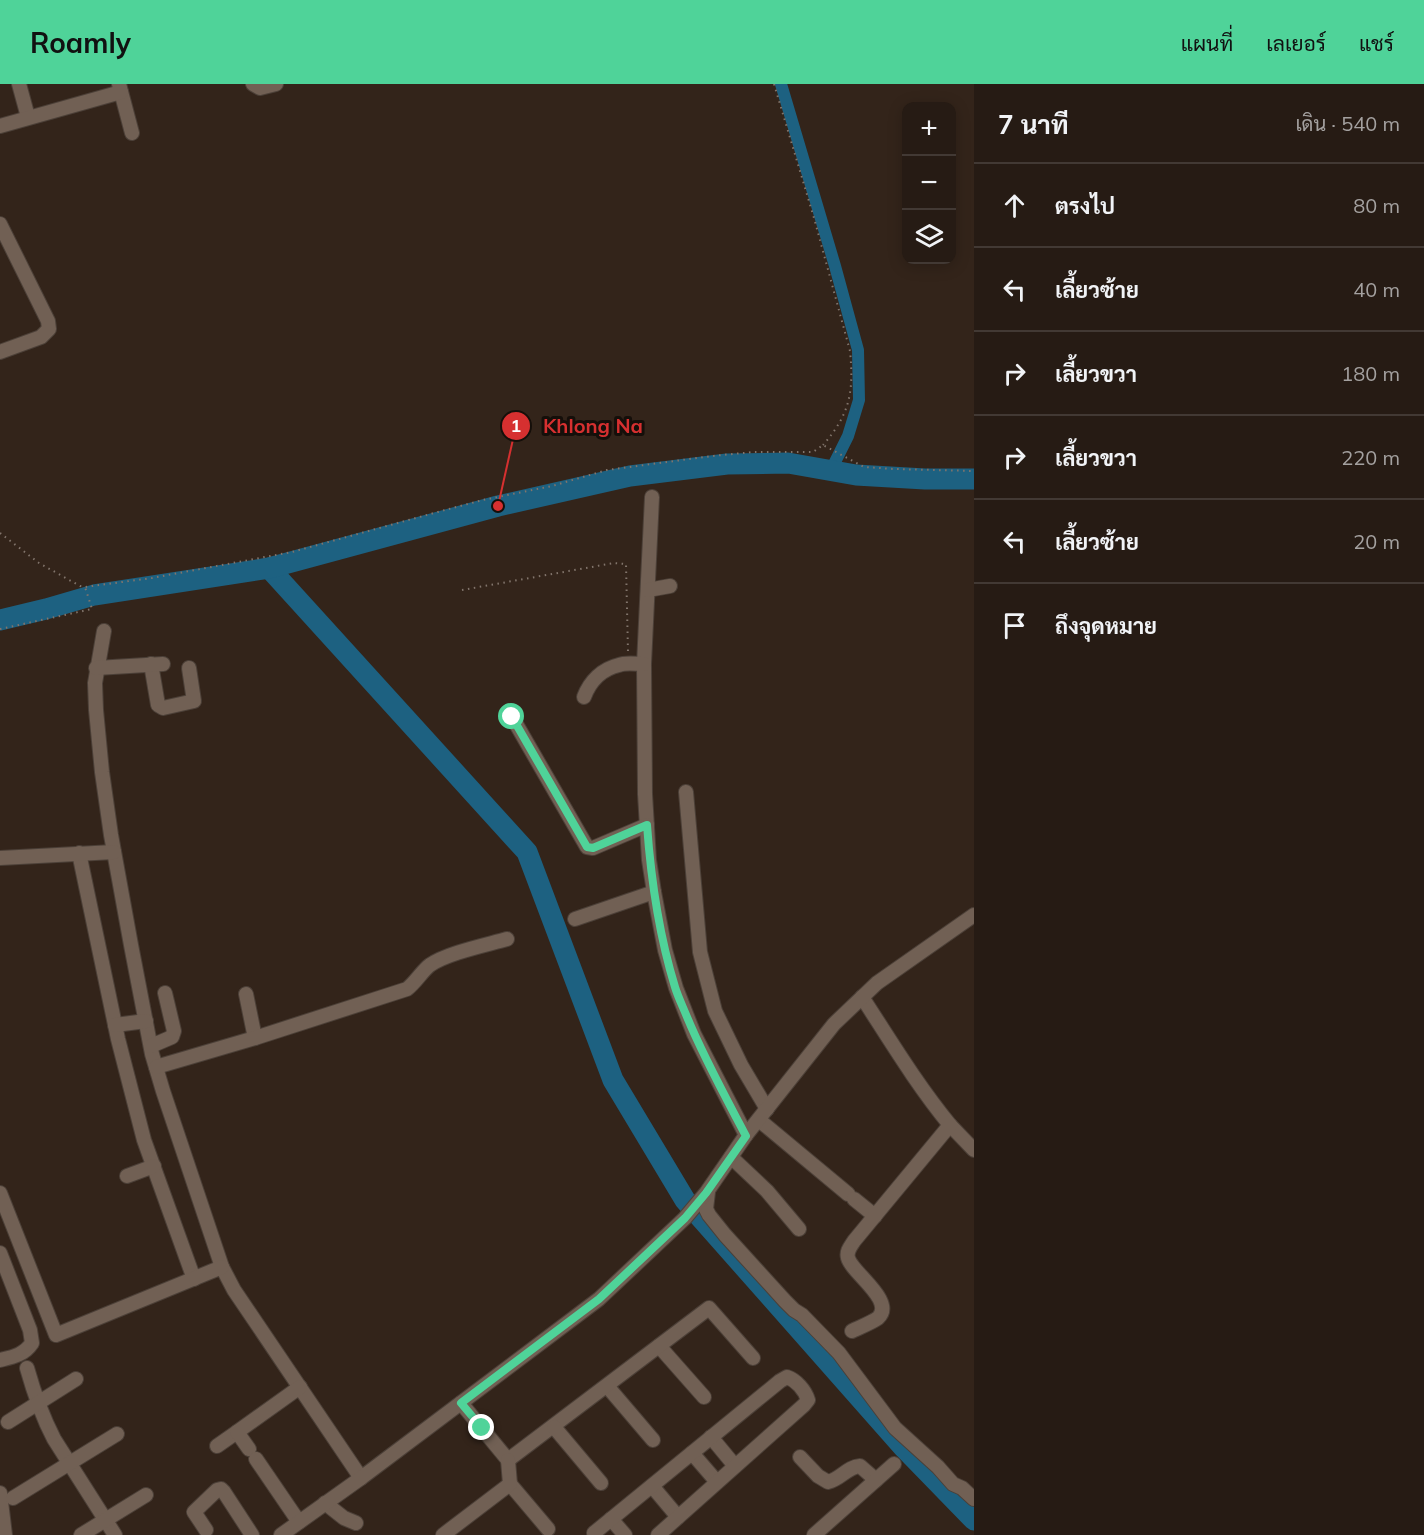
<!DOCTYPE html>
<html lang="th">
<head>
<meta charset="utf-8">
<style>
  :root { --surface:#261b14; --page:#2e241d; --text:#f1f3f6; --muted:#a4a1a0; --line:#423934; --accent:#4fd399 }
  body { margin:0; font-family:Mulish,Sarabun,sans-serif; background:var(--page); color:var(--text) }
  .controls { position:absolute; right:18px; top:18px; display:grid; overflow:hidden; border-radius:12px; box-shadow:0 3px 15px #0003 }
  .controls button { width:54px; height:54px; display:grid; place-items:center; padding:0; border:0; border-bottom:2px solid var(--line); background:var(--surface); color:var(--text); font:30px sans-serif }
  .stop { position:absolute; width:18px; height:18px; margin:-14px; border:4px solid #4fd399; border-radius:50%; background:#fff }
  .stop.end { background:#4fd399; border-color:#fff; box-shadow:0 2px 6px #0008 }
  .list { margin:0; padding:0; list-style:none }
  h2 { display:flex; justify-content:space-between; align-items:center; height:78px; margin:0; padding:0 24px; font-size:26px }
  h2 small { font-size:20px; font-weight:400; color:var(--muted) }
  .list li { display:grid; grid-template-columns:39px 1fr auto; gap:18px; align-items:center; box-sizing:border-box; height:84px; padding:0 24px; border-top:2px solid var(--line) }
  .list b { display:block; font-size:22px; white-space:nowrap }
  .list em { font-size:20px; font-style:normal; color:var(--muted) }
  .icon { flex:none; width:33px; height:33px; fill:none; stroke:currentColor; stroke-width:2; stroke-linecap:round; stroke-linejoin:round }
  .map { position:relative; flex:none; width:974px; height:1451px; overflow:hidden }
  header { display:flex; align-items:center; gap:36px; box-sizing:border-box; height:84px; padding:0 30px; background:var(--accent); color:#111 }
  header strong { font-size:28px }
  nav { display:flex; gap:33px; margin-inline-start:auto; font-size:21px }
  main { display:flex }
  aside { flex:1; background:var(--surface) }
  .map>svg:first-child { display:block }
</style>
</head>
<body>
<header>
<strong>Roamly</strong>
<nav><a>แผนที่</a><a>เลเยอร์</a><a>แชร์</a></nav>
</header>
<main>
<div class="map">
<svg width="974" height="1451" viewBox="0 0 974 1451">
  <rect width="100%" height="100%" fill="#33241a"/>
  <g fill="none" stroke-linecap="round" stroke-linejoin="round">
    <polyline stroke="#1d6181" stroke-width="12" points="781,0 835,182 858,266 859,316 848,352 831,386"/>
    <g stroke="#1d6181" stroke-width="21">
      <polyline points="269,484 527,768 613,996 685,1116 904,1364 974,1436"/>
      <polyline points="0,536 46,525 94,511 269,484 498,422 630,392 727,380 788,379 856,391 925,395 974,395"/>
    </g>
    <defs>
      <g id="minor">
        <polyline points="19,0 28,33"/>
        <polyline points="119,0 132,49"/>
        <polyline points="253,0 260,4 276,0"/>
        <polyline points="0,42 121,8"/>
        <polyline points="0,140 48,237 49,245 41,253 0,268"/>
        <polyline points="652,413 644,580 645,710 649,776 654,808 665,866 676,904 694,950 746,1051"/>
        <polyline points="648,506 670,502"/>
        <polyline points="104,547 95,599 96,626 102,688 111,751 131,861 152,970 163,1007 222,1183 234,1206 361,1394"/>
        <polyline points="151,580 158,621 163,624 194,617 189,584"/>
        <polyline points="96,584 163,580"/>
        <path d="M584,613C590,597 602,585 619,581C626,578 636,580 644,580"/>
        <polyline points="512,633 587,763 593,764 647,741"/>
        <polyline points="686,708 700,868 715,927 741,981 767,1025"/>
        <polyline points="79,769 118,955 144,1056 194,1195"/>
        <polyline points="0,774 114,768"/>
        <polyline points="575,835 654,808"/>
        <polyline points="246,910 255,954"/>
        <polyline points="115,941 146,937"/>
        <polyline points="151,962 172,953 174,947 165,909"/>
        <path d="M156,983L255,954L407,905C416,898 422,887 430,881C447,869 486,861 507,855"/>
        <polyline points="759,1036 848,1110"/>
        <polyline points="950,1041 974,1066"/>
        <polyline points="731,1073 767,1107 799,1145"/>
        <polyline points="127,1092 154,1082"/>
        <polyline points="708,1108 706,1125 709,1131 725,1151 785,1217 794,1226 802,1231 839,1269 895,1344 938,1383 953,1400 962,1404 974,1415"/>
        <polyline points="0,1109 56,1251 222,1183"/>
        <polyline points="854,1115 875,1132"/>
        <path d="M0,1169L30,1246L32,1259C24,1271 13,1273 0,1276"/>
        <path d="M852,1247C860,1243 871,1239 878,1234C896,1217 852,1189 848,1174C846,1167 851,1162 854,1157L950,1041C917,1001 890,956 862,913"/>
        <polyline points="659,1262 704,1313"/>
        <path d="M27,1284C34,1309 42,1332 54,1355L115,1451"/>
        <polyline points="607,1302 653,1356"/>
        <polyline points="461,1319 508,1376 709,1224 753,1274"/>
        <polyline points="8,1338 76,1295"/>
        <polyline points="554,1343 601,1399"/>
        <polyline points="711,1353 735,1382"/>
        <polyline points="217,1362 237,1348"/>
        <polyline points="249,1365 237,1348 300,1303"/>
        <polyline points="692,1369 717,1398"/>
        <path d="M800,1373L818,1392L828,1398C841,1395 847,1383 860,1382L876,1396"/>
        <polyline points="256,1375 299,1438"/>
        <polyline points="510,1400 548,1445"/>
        <polyline points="652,1402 678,1433"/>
        <polyline points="0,1409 5,1451"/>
        <polyline points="13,1414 117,1350"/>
        <polyline points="325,1419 344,1434 356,1439"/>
        <polyline points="611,1435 625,1451"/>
        <polyline points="206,1446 194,1428 217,1406 221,1405 224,1408 252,1451"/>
        <path d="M594,1449L780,1297L787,1293C796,1296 805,1306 808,1316L804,1321L658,1451"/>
        <polyline points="81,1451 146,1411"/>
        <polyline points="281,1451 361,1394 599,1215 685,1134 706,1109 746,1051 834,940 877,899 974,831"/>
        <polyline points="443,1451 510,1400 508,1376"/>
        <polyline points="814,1451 894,1380"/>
      </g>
    </defs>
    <use href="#minor" stroke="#4c4038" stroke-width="16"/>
    <g stroke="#82756c" stroke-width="2" stroke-dasharray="1.5 4.5" stroke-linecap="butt">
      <path d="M774,0L814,134L850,267C854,308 850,330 823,361"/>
      <polyline points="0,449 39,479 80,502 85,503 152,494 292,468 445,426 483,416 552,402 607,386 712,372 754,368 813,368 823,361 864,383 894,385 974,387"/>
      <polyline points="462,506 614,479 626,480 628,568"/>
      <polyline points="0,545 92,525 85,503"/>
    </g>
    <use href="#minor" stroke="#716054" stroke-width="14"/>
  </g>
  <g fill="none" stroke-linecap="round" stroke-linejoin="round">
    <path stroke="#4fd399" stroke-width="8" d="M482,1344L461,1319L599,1215L685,1134L706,1109L746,1052C725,1012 704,974 687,933C683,923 678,913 675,903C659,851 651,796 647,741L593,764L587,763L512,633"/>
  </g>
  <path fill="none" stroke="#d63030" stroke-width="2" d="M498 422L516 342"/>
  <g fill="#d63030" stroke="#150f0a" stroke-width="2">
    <circle cx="498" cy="422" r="6"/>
    <circle cx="516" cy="342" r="15"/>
  </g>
  <g font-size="18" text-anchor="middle" font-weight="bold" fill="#fff">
    <text x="516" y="348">1</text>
  </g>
  <g font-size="20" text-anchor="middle" font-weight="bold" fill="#d63030" stroke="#150f0a" stroke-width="6" stroke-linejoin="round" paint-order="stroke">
    <text x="593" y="349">Khlong Na</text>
  </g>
</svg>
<div class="controls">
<button>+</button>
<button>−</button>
<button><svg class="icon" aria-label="layers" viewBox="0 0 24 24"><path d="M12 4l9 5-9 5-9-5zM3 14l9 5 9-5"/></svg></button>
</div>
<div class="stop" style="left:512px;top:633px"></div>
<div class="stop end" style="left:482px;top:1344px"></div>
</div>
<aside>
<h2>7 นาที<small>เดิน · 540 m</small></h2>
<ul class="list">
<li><svg class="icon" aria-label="ahead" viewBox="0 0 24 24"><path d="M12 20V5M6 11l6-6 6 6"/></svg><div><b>ตรงไป</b></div><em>80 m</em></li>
<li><svg class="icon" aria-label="left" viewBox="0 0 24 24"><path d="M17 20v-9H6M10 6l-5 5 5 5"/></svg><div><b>เลี้ยวซ้าย</b></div><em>40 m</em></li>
<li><svg class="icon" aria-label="right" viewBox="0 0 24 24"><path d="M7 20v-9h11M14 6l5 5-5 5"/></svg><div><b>เลี้ยวขวา</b></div><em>180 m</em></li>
<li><svg class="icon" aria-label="right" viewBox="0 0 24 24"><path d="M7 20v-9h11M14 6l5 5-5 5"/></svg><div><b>เลี้ยวขวา</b></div><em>220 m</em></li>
<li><svg class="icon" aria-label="left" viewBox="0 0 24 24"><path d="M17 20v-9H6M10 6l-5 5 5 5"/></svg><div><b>เลี้ยวซ้าย</b></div><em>20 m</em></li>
<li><svg class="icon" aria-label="arrive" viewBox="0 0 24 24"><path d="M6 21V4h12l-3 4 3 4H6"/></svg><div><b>ถึงจุดหมาย</b></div></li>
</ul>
</aside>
</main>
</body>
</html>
